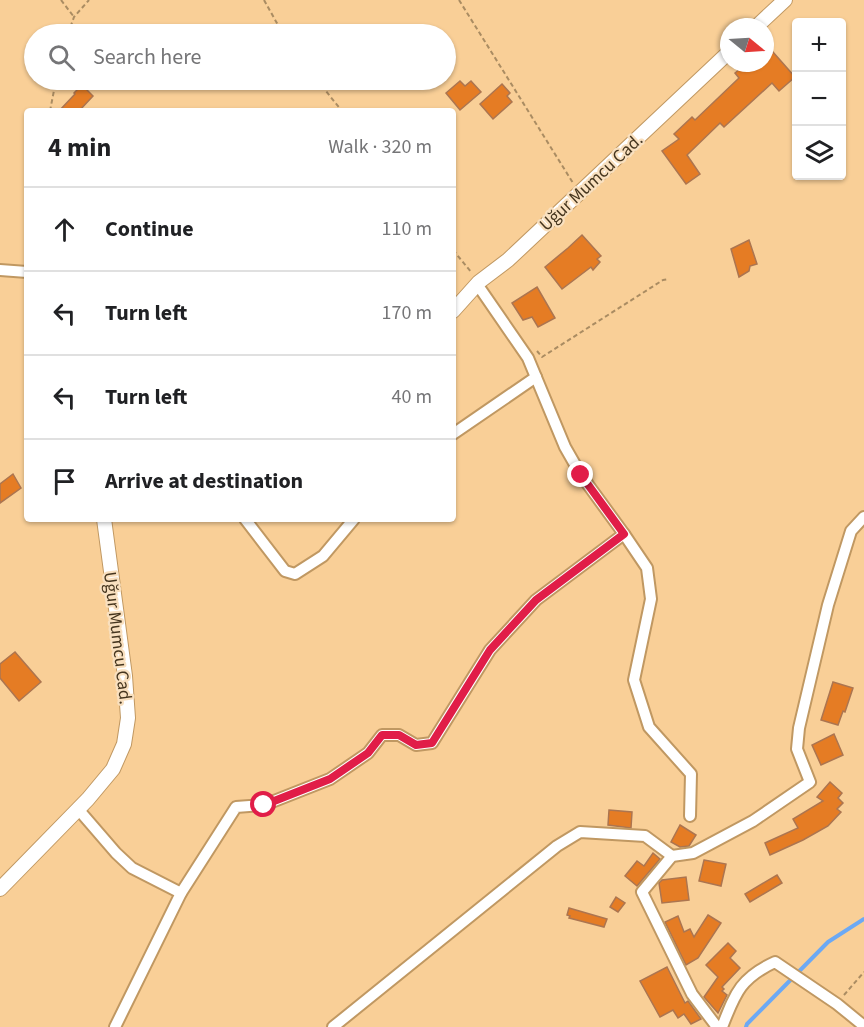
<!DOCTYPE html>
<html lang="en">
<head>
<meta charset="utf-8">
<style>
  :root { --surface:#fff; --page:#f2f2f2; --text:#202124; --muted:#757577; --line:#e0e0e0 }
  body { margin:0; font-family:"Source Sans 3",sans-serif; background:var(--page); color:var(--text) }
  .controls { position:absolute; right:18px; top:18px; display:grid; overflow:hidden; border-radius:6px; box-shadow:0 2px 4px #0004 }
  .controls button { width:54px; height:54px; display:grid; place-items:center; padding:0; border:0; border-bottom:2px solid var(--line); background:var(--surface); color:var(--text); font:30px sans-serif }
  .compass { position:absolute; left:720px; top:18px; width:54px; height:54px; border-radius:50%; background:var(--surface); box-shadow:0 2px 4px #0004; rotate:108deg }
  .stop { position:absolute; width:18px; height:18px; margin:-14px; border:4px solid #e11d48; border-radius:50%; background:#fff }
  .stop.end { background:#e11d48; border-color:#fff; box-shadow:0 2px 6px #0008 }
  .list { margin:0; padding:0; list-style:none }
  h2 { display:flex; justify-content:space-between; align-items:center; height:78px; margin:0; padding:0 24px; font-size:26px }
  h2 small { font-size:20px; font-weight:400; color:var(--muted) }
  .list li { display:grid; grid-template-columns:39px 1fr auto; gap:18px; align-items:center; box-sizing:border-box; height:84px; padding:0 24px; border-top:2px solid var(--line) }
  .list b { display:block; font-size:22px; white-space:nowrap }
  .list em { font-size:20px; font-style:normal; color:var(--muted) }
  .icon { flex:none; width:33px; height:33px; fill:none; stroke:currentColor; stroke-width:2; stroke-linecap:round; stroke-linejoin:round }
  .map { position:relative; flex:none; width:864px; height:1027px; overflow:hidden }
  .search { position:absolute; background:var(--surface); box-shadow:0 2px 4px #0004; left:24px; top:24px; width:432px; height:66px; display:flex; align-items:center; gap:15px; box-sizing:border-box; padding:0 21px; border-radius:33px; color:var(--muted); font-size:22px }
  .panel { position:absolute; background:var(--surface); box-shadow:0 2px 4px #0004; left:24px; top:108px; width:432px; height:414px; border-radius:6px }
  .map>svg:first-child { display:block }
</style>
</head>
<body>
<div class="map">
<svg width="864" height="1027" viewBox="0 0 864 1027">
  <rect width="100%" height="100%" fill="#f9cf97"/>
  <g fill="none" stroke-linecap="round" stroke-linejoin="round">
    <polyline stroke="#6ca9f4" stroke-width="4" points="746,1027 747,1024 828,942 864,919"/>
  </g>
  <g fill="#e57c24" stroke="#ac7550" stroke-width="1.5">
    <polygon points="765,43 795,77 779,91 772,83 724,127 720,123 687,155 700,174 686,184 662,151 679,139 674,134 692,117 695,120 739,78 735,73 747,63 765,63"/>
    <polygon points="460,81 465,86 471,81 481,92 460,110 446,93"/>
    <polygon points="502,84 510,93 507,96 512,102 493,119 480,104"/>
    <polygon points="82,85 93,96 79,111 59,111 75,94 74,93"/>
    <polygon points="582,235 601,256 597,259 600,262 593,270 591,267 562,289 545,267 568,248"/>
    <polygon points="749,240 757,264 750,266 749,271 739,277 731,249"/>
    <polygon points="537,287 555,318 538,327 532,317 523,320 512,303"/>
    <polygon points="13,474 21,488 0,503 0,484"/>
    <polygon points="15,652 41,682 19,701 0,678 0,664"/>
    <polygon points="833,682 853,688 845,712 843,711 838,725 821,720"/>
    <polygon points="834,734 843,755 821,765 812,745"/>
    <polygon points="830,782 842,793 838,798 843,803 837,809 841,812 828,826 803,840 770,855 765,843 798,828 793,819 823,801 817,797"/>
    <polygon points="609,810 632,812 631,828 608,825"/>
    <polygon points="680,825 696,835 689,846 680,847 671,842"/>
    <polygon points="653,853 660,859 637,886 625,876 637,861 644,866"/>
    <polygon points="704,860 726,864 721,886 699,881"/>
    <polygon points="777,875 782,883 750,902 745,894"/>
    <polygon points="686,877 689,900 662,903 659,883 662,880"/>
    <polygon points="616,897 625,903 618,912 610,907"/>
    <polygon points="569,908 607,919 604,927 569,918 570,916 567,915"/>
    <polygon points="708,915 721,923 698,958 686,965 665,922 678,916 684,932 690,929 694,937"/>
    <polygon points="728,943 736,951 730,958 740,968 722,987 724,989 722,991 727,995 718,1013 704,997 718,977 706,965"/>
    <polygon points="667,967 685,1003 688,1001 701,1019 691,1024 684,1014 678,1018 673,1010 660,1017 640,981"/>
  </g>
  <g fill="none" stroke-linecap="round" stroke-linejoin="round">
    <defs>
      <g id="street">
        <polyline points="0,270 27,272"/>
        <polyline points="477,284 528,358 565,447 581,475 624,534 647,568 651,599 634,680 649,727 691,774 690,816"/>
        <polyline points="453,434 536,377"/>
        <polyline points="245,519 285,571 295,574 323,556 354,519"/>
        <polyline points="78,809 116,853 132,868 181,893"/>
        <polyline points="115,1027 181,893 236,807 264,805 330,779 368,753 382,735 399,735 416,745 432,743 490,650 536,600 624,534"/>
        <polyline points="333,1027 557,846 580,832 645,836 672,856"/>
        <polyline points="717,1027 692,994 642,892 672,856 693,853 753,821 810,782 797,749 799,728 828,605 851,531 864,517"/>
        <path d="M722,1027C735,994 740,978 775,962L837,1004L864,1026"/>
      </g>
      <g id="secondary">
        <polyline points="756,27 785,0"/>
        <polyline points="453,311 479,282 508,260 729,52"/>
        <polyline points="0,889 88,799 113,769 124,744 128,718 125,676 104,519"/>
      </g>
    </defs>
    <use href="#street" stroke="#c09862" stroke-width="14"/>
    <use href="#secondary" stroke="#c09862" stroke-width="16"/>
    <g stroke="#aa8c62" stroke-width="2" stroke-dasharray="4.5 3" stroke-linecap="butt">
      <polyline points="61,0 74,17"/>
      <polyline points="264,0 283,34"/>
      <polyline points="459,0 573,183"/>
      <polyline points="68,34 74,17 89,0"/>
      <polyline points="317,80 342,111"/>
      <polyline points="50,111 56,80"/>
      <polyline points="453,250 472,273"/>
      <polyline points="537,351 542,357 663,280 669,279"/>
      <polyline points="844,995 864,972"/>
    </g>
    <use href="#street" stroke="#fff" stroke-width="10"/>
    <use href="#secondary" stroke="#fff" stroke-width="14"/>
  </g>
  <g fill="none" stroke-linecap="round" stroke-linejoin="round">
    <polyline stroke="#e11d48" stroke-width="8" points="264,805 330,779 368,753 382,735 399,735 416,745 432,743 490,650 536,600 624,534 581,475"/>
  </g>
  <g text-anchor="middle" stroke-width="4.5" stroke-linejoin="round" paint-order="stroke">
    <g font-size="18" fill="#45351e" stroke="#f9e0bf">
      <text transform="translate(591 182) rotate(-43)" y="6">Uğur Mumcu Cad.</text>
      <text transform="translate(118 638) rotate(83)" y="6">Uğur Mumcu Cad.</text>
    </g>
  </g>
</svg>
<div class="controls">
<button>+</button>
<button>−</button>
<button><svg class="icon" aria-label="layers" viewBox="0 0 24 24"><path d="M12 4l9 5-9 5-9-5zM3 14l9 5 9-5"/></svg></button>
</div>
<svg class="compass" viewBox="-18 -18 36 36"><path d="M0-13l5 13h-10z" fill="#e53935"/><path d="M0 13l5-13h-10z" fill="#757577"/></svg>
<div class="stop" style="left:264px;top:805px"></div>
<div class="stop end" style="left:581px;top:475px"></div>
<div class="search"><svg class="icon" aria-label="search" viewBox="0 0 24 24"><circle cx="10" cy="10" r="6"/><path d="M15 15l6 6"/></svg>Search here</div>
<section class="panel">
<h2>4 min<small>Walk · 320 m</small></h2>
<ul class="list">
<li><svg class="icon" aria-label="ahead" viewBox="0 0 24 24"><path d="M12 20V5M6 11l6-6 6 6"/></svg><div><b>Continue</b></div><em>110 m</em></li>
<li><svg class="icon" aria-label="left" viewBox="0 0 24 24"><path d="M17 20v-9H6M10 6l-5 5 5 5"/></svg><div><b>Turn left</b></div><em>170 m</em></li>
<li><svg class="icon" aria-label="left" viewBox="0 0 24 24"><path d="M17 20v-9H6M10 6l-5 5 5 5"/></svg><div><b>Turn left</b></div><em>40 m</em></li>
<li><svg class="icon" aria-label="arrive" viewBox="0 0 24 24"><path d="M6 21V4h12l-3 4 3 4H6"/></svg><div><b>Arrive at destination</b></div></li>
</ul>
</section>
</div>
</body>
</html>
